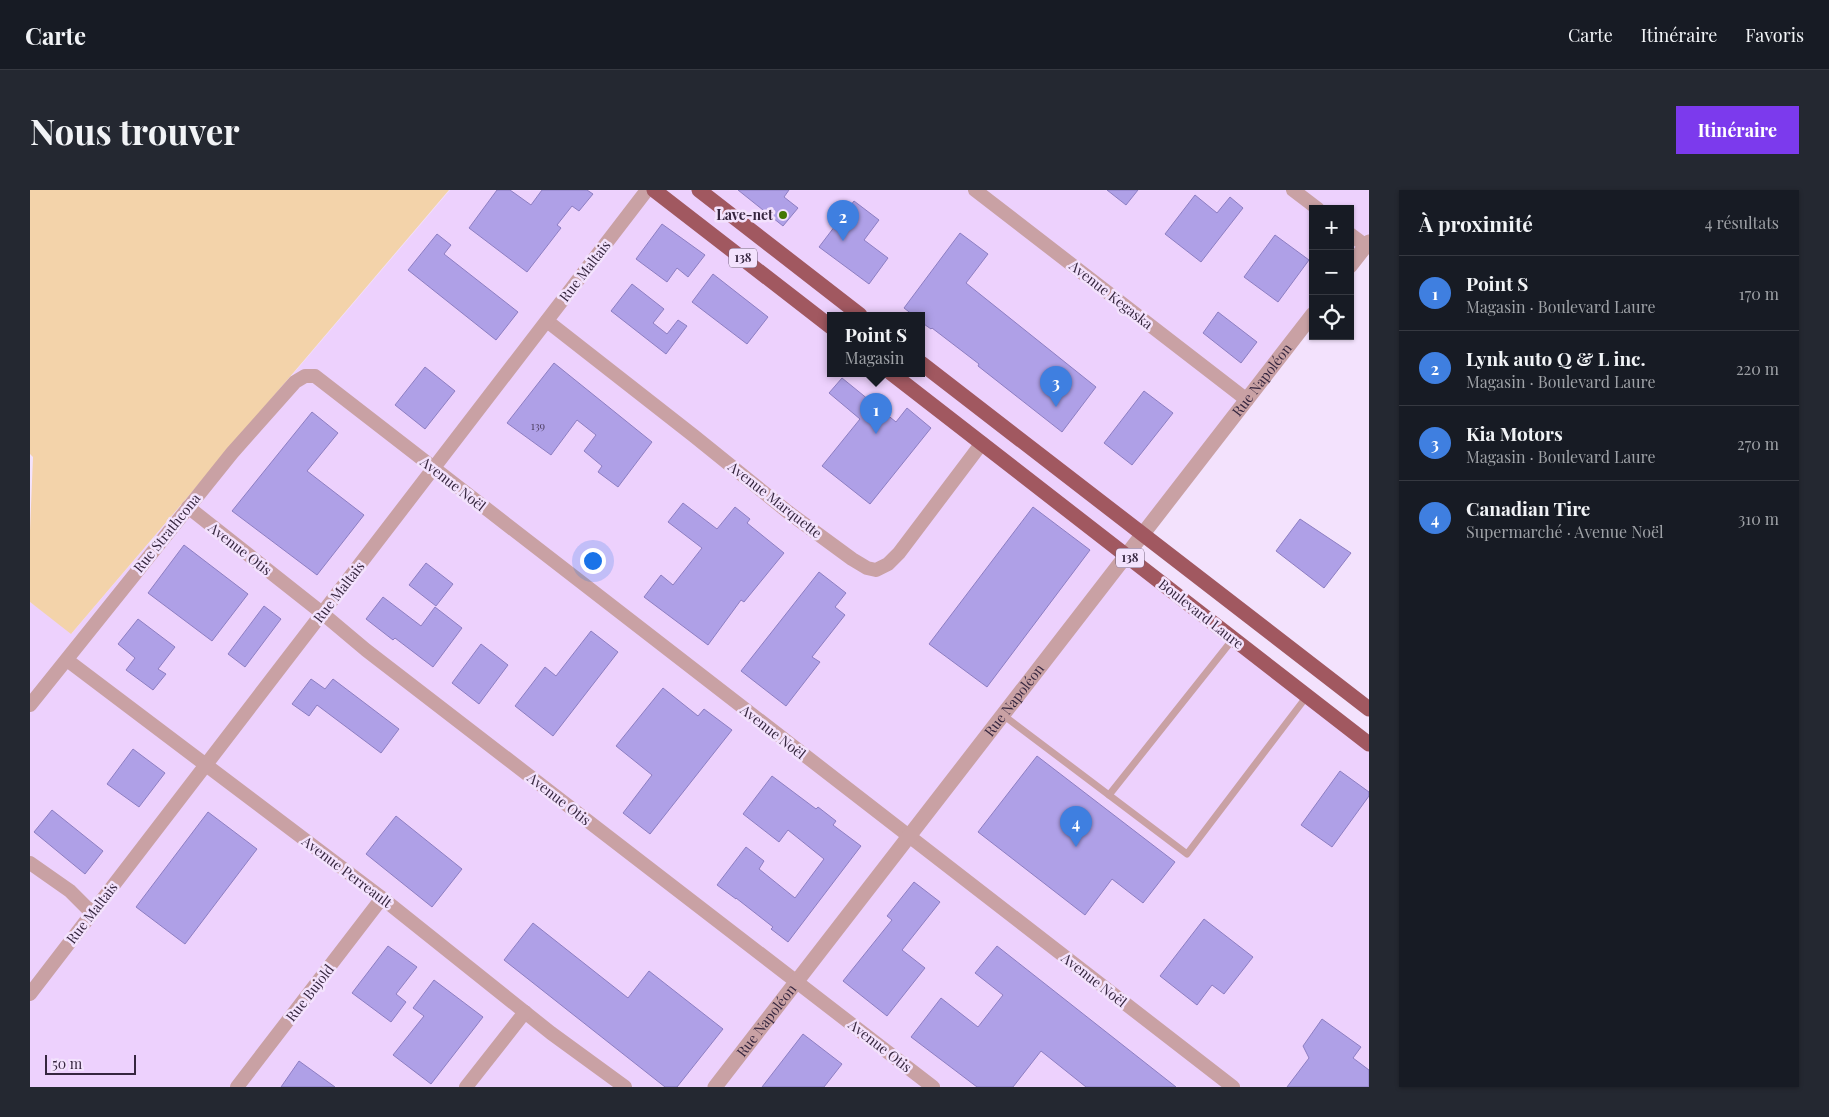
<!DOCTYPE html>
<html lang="fr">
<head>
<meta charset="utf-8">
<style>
  :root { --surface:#171b24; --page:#242831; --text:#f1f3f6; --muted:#9ea1a6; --line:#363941; --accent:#7c3aed }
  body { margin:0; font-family:"Playfair Display",serif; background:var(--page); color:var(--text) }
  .controls { position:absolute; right:15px; top:15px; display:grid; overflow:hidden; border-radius:0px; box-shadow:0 1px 4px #0004 }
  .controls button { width:45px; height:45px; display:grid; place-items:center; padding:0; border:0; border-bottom:1px solid var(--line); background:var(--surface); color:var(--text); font:25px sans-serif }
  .scale { position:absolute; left:15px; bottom:12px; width:91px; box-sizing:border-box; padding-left:5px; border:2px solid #36263f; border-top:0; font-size:14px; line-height:18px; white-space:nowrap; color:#36263f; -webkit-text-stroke:4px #f3e2fd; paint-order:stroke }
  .you { position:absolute; left:562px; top:370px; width:18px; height:18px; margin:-12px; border:4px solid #fff; border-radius:50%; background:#1a73e8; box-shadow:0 0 0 8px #1a73e833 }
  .badge { display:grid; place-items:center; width:32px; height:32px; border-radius:50%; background:var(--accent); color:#fff; font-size:16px; font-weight:700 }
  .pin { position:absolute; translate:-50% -41px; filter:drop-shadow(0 1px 2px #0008) }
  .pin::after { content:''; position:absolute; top:26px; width:18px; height:15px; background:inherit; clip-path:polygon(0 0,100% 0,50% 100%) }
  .popup { position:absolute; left:797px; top:122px; width:98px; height:65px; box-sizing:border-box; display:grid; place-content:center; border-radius:0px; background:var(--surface); filter:drop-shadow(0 1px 4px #0005); font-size:16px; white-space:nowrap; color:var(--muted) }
  .popup b { font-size:19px; color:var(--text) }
  .popup::after { content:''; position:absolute; left:50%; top:100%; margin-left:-10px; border:10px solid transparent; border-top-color:var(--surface) }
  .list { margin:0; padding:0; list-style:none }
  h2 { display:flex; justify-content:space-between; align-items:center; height:65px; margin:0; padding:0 20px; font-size:21px }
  h2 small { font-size:16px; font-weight:400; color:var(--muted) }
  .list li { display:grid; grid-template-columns:32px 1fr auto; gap:15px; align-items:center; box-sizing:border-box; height:75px; padding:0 20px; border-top:1px solid var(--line) }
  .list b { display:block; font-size:19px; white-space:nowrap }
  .list p { margin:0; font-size:16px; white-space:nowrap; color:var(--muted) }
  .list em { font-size:16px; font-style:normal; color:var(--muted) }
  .icon { flex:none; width:28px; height:28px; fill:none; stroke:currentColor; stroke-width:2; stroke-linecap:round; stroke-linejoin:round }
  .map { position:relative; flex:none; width:1339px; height:897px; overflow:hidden; border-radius:0px }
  header { display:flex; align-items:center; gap:30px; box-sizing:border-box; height:70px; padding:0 25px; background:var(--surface); border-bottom:1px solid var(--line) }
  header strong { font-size:24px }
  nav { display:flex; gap:28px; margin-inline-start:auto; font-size:18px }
  .intro { display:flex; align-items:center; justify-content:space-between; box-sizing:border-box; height:120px; padding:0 30px }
  h1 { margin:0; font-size:35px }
  .button { padding:12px 22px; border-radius:0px; background:var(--accent); color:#fff; font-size:18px; font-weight:700 }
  main { display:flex; gap:30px; padding:0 30px }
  aside { flex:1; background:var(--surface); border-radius:0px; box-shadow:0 1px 4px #0004 }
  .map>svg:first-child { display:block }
</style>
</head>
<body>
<header>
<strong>Carte</strong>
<nav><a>Carte</a><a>Itinéraire</a><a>Favoris</a></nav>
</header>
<div class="intro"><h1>Nous trouver</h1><a class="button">Itinéraire</a></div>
<main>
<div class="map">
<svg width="1339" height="897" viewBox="0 0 1339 897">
  <rect width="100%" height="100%" fill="#f3e2fd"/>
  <path fill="#edd1fd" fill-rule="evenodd" d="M420,0H1339V60L1320,84V19H1283V131L1096,365L1339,554V897H0V412L42,443ZM801,125H891V183H801Z"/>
  <polygon fill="#f3d3aa" points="0,0 419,0 41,444 0,412 0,341 3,267 0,264"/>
  <g fill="#afa0e7" stroke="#8d7ec2">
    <polygon points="467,0 480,0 501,15 512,0 557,0 563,4 549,21 542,16 527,35 531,38 497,82 439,38"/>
    <polygon points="708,0 759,0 754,7 768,18 753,36"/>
    <polygon points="1077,0 1108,0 1096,15"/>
    <polygon points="1165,5 1187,23 1200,7 1213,18 1171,72 1135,44"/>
    <polygon points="824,11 849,30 834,50 858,68 839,94 789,57"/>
    <polygon points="632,34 675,65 658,87 647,78 637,92 606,69"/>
    <polygon points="930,43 958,64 936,93 1066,197 1032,242 948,176 949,174 902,138 901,139 891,132 891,125 883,125 874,118"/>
    <polygon points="407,44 421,55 414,64 488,122 466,150 378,80"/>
    <polygon points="1245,45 1279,70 1248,112 1214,87"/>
    <polygon points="683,84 738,127 717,154 662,112"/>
    <polygon points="602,94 634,119 623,133 637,144 648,130 657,136 636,164 581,121"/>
    <polygon points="1188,122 1227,152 1211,173 1173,143"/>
    <polygon points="524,173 622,252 588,297 568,282 572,276 554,261 566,245 547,230 521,265 477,233"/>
    <polygon points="395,177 425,201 395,239 365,215"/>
    <polygon points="812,188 866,232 877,218 901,238 840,314 792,276 830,229 799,203"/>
    <polygon points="1114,201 1143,223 1102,275 1074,253"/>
    <polygon points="282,222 308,243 277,281 334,325 287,385 202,321"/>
    <polygon points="653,313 687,339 705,317 720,329 717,333 754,363 714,412 711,410 678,455 614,407 631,385 643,395 672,358 638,332"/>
    <polygon points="1003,317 1060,360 957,497 899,454"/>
    <polygon points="1270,329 1321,363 1294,398 1246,361"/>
    <polygon points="154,355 218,404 182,451 118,403"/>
    <polygon points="396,373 423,394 406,416 379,395"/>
    <polygon points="789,382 816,403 805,417 815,425 782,467 790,472 756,516 711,481"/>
    <polygon points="353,407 391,436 405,417 432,438 403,477 365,448 363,450 336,429"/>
    <polygon points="234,416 251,429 215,477 198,464"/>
    <polygon points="108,429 145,457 128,479 136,484 123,500 96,480 105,468 88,454"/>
    <polygon points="561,441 588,462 523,546 485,516 515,477 526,486"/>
    <polygon points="451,454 478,475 449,514 422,493"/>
    <polygon points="281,489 295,499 303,489 369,539 351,563 287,515 279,526 262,514"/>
    <polygon points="633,498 668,526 674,519 702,540 620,644 593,623 622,585 586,556"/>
    <polygon points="103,559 135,583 109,617 77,594"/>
    <polygon points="1007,566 1145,672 1113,713 1082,689 1055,725 948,642"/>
    <polygon points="1310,581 1339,602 1339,606 1302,657 1271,635"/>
    <polygon points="742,586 786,619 788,617 806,631 803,635 831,656 758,752 741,739 743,737 706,708 706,709 687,695 716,657 734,671 729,679 765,708 794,669 758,640 749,652 713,624"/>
    <polygon points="22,620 73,661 55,684 4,642"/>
    <polygon points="178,622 227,659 155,754 106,717"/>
    <polygon points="366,626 432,679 402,717 336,664"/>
    <polygon points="884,692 910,712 872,760 895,778 857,826 813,791 862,730 857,726"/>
    <polygon points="1174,729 1223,767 1194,804 1182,795 1167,815 1130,786"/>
    <polygon points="503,733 598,808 619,781 693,839 647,897 635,897 474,770"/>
    <polygon points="358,756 387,777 366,804 376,812 361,832 322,803"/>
    <polygon points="967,756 1146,897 1056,897 1011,861 983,897 947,897 881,847 911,808 948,837 973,805 945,783"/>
    <polygon points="404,790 453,827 401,894 363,865 394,826 383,818"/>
    <polygon points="1292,829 1331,857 1323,868 1339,880 1339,897 1257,897 1279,868 1273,856"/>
    <polygon points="773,844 812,874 794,897 732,897"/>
    <polygon points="269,871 305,897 251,897"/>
  </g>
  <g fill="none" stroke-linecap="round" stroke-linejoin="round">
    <g stroke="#c9a1a4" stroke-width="7">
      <polyline points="973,525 1157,664 1277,506"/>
      <polyline points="1079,605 1203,449"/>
    </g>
    <g stroke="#c9a1a4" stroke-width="14">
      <polyline points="945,0 1217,210"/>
      <polyline points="1263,0 1288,19"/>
      <polyline points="1320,44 1336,56"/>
      <polyline points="517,131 664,246 758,322 822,369 837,378 846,380 858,374 869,363 952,253"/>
      <polyline points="158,317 292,423 336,460 903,897"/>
      <polyline points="37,470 352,708 521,843 595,897"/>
      <polyline points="0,515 202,263 265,192 275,186 285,186 1203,897"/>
      <polyline points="0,673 40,701 62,723"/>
      <polyline points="0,804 617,0"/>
      <polyline points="207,897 352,708"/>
      <polyline points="436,897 495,822"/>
    </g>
    <g stroke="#c9a1a4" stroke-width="15">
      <polyline points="1320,76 1339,52"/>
      <path id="s1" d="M685,897L1283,124"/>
    </g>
    <g stroke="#a15860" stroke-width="15">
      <polyline points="624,0 801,137"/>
      <polyline points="669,0 830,125"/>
      <polyline points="891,173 1339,519"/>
      <polyline points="861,183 1339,554"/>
    </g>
  </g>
  <circle fill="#447804" stroke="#f3e2fd" stroke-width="2" cx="753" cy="25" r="5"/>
  <g text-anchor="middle" stroke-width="5" stroke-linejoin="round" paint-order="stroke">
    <g font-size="11" fill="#544469">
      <text x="508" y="240">139</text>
    </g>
    <g fill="#f3e2fd" stroke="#6f5e78" stroke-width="1">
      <rect x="699" y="58.5" width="28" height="19" rx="4"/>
      <rect x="1086" y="358.5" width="28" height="19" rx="4"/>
    </g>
    <g font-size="12" font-weight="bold" fill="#36263f">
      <text x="713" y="72">138</text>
      <text x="1100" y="372">138</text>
    </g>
    <g font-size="14" font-weight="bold" fill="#36263f" stroke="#f3e2fd" text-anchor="end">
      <text x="743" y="30">Lave-net</text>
    </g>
    <g font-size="14" fill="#36263f" stroke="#f3e2fd">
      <text transform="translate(555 81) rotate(-52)" y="5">Rue Maltais</text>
      <text transform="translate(1081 105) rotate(38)" y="5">Avenue Kegaska</text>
      <text dy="5" stroke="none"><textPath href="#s1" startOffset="894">Rue Napoléon</textPath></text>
      <text transform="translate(423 294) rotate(38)" y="5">Avenue Noël</text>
      <text transform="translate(745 310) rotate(38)" y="5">Avenue Marquette</text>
      <text transform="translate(137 343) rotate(-51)" y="5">Rue Strathcona</text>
      <text transform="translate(210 359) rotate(38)" y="5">Avenue Otis</text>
      <text transform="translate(309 402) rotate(-52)" y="5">Rue Maltais</text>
      <text transform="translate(1171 424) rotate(38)" y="5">Boulevard Laure</text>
      <text dy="5" stroke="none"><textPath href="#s1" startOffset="489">Rue Napoléon</textPath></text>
      <text transform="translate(743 542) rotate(38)" y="5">Avenue Noël</text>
      <text transform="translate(529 609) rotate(38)" y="5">Avenue Otis</text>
      <text transform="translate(317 682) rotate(37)" y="5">Avenue Perreault</text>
      <text transform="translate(62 723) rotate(-52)" y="5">Rue Maltais</text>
      <text transform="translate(1064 790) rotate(38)" y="5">Avenue Noël</text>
      <text transform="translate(280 803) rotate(-52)" y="5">Rue Bujold</text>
      <text dy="5" stroke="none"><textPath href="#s1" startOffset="84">Rue Napoléon</textPath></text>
      <text transform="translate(850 856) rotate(38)" y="5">Avenue Otis</text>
    </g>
  </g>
</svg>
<div class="controls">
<button>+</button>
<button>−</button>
<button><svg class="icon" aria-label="locate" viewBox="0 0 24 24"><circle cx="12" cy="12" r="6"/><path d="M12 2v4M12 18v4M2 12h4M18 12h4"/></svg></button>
</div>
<div class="scale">50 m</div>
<div class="you"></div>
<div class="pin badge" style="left:846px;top:244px;background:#3f7fe0">1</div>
<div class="popup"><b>Point S</b>Magasin</div>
<div class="pin badge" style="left:813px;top:51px;background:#3f7fe0">2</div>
<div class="pin badge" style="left:1026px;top:217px;background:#3f7fe0">3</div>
<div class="pin badge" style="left:1046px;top:657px;background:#3f7fe0">4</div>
</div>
<aside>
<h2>À proximité<small>4 résultats</small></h2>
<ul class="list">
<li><span class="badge" style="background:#3f7fe0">1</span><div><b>Point S</b><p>Magasin · Boulevard Laure</p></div><em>170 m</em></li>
<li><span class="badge" style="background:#3f7fe0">2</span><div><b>Lynk auto Q &amp; L inc.</b><p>Magasin · Boulevard Laure</p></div><em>220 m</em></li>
<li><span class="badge" style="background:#3f7fe0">3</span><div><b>Kia Motors</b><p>Magasin · Boulevard Laure</p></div><em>270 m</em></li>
<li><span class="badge" style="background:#3f7fe0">4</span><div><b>Canadian Tire</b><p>Supermarché · Avenue Noël</p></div><em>310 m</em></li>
</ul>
</aside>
</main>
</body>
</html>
